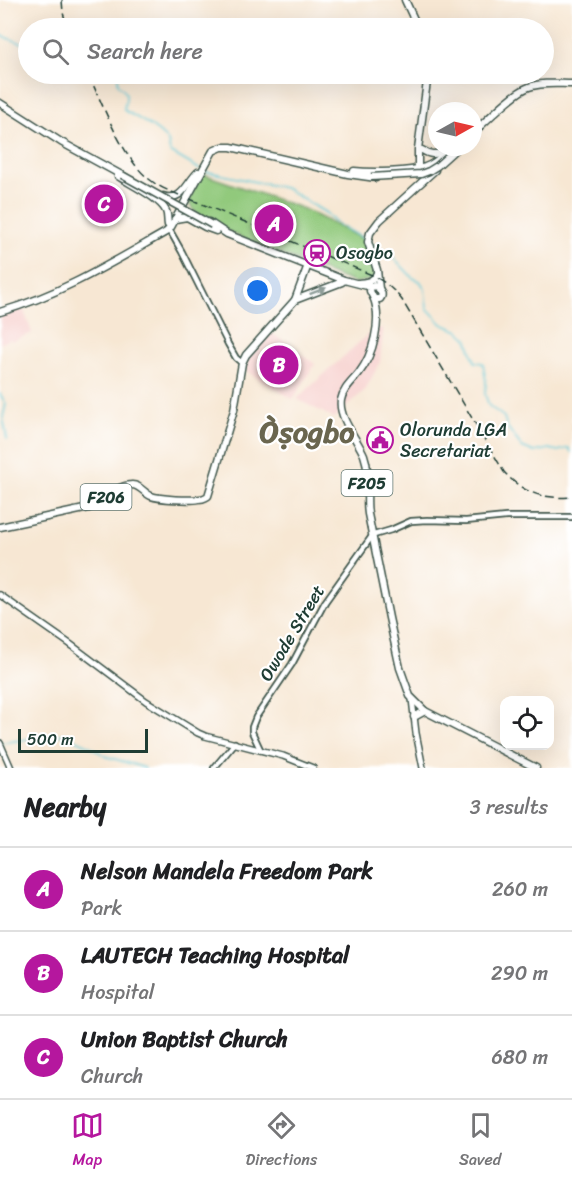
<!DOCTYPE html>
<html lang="en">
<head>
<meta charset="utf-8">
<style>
  :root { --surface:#fff; --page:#f6f6f6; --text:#202124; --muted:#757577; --line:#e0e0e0; --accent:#b5179e }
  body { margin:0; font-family:Sriracha,sans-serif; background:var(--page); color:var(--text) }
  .controls { position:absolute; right:18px; bottom:18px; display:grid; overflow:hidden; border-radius:12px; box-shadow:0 6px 24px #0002 }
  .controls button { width:54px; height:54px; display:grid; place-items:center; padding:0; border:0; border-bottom:2px solid var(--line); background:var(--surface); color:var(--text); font:30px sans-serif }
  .compass { position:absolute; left:428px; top:102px; width:54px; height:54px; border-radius:50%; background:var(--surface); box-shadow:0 6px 24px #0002; rotate:82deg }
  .scale { position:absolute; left:18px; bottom:15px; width:130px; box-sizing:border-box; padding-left:6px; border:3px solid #1f3d34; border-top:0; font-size:16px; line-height:21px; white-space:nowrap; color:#1f3d34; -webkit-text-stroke:4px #fff; paint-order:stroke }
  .you { position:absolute; left:258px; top:291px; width:21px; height:21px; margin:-15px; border:4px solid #fff; border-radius:50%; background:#1a73e8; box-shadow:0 0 0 9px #1a73e833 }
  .badge { display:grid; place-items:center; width:39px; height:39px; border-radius:50%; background:var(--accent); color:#fff; font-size:20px; font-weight:700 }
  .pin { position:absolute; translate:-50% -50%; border:3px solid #fff; box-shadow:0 2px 6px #0006 }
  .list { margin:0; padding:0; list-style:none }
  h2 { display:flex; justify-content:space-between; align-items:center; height:78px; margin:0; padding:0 24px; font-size:26px }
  h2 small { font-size:20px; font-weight:400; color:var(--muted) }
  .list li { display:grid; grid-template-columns:39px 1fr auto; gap:18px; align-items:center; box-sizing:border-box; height:84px; padding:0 24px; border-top:2px solid var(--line) }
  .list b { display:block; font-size:22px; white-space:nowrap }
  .list p { margin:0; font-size:20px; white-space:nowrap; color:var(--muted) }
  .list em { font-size:20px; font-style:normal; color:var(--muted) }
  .icon { flex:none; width:33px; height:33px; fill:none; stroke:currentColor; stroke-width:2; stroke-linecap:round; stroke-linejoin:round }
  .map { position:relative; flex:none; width:572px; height:768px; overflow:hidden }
  .search { position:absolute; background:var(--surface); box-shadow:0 6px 24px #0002; left:18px; right:18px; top:18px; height:66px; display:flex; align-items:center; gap:15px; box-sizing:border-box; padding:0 21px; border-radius:33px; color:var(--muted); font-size:22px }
  .sheet { height:330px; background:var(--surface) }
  nav { display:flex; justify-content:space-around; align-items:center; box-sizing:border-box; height:84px; border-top:2px solid var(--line); background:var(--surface); font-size:16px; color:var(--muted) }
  nav a { display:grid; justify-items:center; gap:3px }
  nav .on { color:var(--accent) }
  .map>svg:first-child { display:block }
</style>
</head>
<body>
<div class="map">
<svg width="572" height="768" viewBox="0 0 572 768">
  <rect width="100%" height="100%" fill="#fff"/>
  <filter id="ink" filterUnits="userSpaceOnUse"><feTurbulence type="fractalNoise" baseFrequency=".0167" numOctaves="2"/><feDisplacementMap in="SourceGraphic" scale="12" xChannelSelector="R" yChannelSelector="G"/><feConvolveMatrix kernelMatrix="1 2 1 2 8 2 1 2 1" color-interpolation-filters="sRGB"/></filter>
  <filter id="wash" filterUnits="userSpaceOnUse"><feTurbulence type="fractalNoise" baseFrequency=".008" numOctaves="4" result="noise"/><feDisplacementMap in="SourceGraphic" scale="24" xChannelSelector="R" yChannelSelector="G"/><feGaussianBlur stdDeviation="1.35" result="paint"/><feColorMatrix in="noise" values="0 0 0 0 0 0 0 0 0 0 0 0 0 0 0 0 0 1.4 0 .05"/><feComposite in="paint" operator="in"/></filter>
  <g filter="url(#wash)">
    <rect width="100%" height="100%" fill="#f7e7d3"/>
    <g fill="#f7d0cd">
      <polygon points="21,307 24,311 32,333 12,341 10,339 0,344 0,313"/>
      <polygon points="375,328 383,329 380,362 365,390 334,418 297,399"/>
      <polygon points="269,331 315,364 293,399 244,370 247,357"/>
    </g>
    <path fill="#91c97c" stroke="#588358" stroke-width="1.5" d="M203,174L304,209L365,240L378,274L375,279L355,283C329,273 199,226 191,207C186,196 198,183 203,174Z"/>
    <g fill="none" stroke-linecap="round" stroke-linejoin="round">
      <g stroke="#5ec9d8" stroke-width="1.5">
        <polyline points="0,35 7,38 28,45"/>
        <path d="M116,74L118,76V84C131,95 125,97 124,110C135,117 163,131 168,142C169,145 169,148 170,152L199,169"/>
        <polyline points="204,171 285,188 326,213 338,225 367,240"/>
        <polyline points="371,243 393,257 413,278 420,281 425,289 427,308 442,324 459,331 467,338 475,362 483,363 486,382 485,394 489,406 504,417 507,427 522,447 534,452 549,449 558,451 569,448 571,452"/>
        <polyline points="0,394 6,404 3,417 7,439"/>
        <polyline points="1,743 28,739 39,740 63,734 90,746 105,756 145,768"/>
      </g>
    </g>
  </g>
  <g filter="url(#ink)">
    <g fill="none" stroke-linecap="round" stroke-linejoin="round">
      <defs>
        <g id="tertiary">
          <polyline points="169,229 182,252 228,344 236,358 242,363"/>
          <polyline points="374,535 391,530 411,521 427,520 466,521 506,517 572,517"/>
          <polyline points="260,749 252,732 252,727 256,717 292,664 325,602 372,536"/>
          <polyline points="214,768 235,743"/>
        </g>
        <g id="secondary">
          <polyline points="0,595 70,644 146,701 198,733 205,736 283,756 313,768"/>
          <polyline points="412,699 416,733 423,768"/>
          <polyline points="0,743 11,768"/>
        </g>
        <g id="primary">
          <polyline points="405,0 418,28"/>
          <polyline points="0,103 61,142 125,177"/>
          <path d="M473,133C485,122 514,92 529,87C542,82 558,84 572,84"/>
          <path d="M422,150C430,155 435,155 443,152"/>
          <path d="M354,171C372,173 410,172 425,167C436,164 444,154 452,147"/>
          <polyline points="418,171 418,149 428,74"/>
          <path d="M118,176C130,184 160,198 166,211C168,215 167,220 168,225"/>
          <path d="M163,196C182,203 187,182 198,172"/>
          <polyline points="175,219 187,217 205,227 216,231"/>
          <polyline points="209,222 227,234 344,280 371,287"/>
          <path d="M358,283C366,282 374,282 377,273"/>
          <path d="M374,286C380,288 384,294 380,299H374L370,291L371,287Z"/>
          <polyline points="379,289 377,270 368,242 370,233 379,221 435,170"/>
          <path d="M374,299C382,321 373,355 359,373C352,382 343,389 341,400C338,417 357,439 364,455C371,474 365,495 368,514L389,618L400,668L410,696L425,711L536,768"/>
          <polyline points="295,300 308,265"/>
          <path d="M0,312C60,295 113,262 166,232L171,227L213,151L222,147H231L348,174L376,178"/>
          <path d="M0,527L89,508C102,502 115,486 131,485C139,484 144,493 151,496C159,499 191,501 199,499C204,499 204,498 208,496L234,410L242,363L246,355L295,300L342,282"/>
          <polyline points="414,717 425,711"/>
        </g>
      </defs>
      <use href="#tertiary" stroke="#3f564c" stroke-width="8"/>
      <use href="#secondary" stroke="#3f564c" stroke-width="8"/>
      <use href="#primary" stroke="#3f564c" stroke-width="9"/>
      <use href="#tertiary" stroke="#fff" stroke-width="4.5"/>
      <use href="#secondary" stroke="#fff" stroke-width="5"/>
      <use href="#primary" stroke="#fff" stroke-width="6"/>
      <g stroke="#1f3d34" stroke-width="1.5" stroke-dasharray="9 4.5" stroke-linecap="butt">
        <polyline points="62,0 63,13 68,28"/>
        <path d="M88,74C104,106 123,162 153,182C161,188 170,191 179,195"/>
        <path d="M190,199L372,275C384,281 393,289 402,300L504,472C524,494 543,499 572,497"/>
      </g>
      <defs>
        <g id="primary-bridge">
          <polyline points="122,175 212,225"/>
          <polyline points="371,177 421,174 429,171 437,166 458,147"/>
        </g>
      </defs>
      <use href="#primary-bridge" stroke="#3f564c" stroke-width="9" stroke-linecap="butt"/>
      <use href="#primary-bridge" stroke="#fff" stroke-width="6"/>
    </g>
    <defs><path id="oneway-solid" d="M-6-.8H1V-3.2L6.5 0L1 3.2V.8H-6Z" transform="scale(1.5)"/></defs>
    <use fill="#8f9e9a" href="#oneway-solid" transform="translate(318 291) rotate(-21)"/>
  </g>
  <defs>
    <symbol id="station-ring" viewBox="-11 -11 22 22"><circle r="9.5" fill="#fff" stroke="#b5179e" stroke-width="1.5"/><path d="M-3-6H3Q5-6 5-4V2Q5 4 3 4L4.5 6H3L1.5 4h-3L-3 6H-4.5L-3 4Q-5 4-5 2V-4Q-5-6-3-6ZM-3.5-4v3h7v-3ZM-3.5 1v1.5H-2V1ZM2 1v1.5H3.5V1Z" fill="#b5179e"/></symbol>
    <symbol id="civic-ring" viewBox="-11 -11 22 22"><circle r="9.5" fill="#fff" stroke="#b5179e" stroke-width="1.5"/><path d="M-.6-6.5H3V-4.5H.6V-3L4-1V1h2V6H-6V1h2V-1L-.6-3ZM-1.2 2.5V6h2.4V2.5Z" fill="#b5179e"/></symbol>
  </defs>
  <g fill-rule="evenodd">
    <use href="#station-ring" x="302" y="238" width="30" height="30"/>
    <use href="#civic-ring" x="365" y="425" width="30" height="30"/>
  </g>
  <g text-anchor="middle" stroke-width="4.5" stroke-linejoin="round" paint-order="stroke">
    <g fill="#fff" stroke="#627771" stroke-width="1.5">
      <rect x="341.5" y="470" width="51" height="26" rx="4.5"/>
      <rect x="80.5" y="484" width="51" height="26" rx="4.5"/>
    </g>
    <g font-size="16" font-weight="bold" fill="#1f3d34">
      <text x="367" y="489">F205</text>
      <text x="106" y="503">F206</text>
    </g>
    <g font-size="18" fill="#1f3d34" stroke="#fff" text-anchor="start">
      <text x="336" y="259">Osogbo</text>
      <text x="400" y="436">Olorunda LGA<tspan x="400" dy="21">Secretariat</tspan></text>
    </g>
    <g font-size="18" fill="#1f3d34" stroke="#fff">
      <text transform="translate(292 633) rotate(-59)" y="6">Owode Street</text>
    </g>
    <g font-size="30" font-weight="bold" fill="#6a664f" stroke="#fff">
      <text x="307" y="442">Òṣogbo</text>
    </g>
  </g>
</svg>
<div class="controls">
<button><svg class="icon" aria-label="locate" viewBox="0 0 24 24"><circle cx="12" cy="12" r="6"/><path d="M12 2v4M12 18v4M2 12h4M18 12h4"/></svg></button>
</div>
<svg class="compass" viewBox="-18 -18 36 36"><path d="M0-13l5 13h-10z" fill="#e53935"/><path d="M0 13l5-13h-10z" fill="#757577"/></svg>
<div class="scale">500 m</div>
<div class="you"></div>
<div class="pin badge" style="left:274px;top:224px">A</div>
<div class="pin badge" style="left:279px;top:365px">B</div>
<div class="pin badge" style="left:104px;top:204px">C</div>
<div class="search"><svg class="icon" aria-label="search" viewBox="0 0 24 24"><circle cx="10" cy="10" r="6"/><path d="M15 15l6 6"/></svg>Search here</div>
</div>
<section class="sheet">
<h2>Nearby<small>3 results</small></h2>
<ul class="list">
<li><span class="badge">A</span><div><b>Nelson Mandela Freedom Park</b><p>Park</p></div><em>260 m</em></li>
<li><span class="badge">B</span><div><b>LAUTECH Teaching Hospital</b><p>Hospital</p></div><em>290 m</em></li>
<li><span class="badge">C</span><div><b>Union Baptist Church</b><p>Church</p></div><em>680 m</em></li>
</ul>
</section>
<nav>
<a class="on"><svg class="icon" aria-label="map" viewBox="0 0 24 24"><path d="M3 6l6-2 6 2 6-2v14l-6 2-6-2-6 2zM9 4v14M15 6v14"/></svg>Map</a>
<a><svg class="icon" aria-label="directions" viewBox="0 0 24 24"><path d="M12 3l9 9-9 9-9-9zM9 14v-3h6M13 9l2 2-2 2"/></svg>Directions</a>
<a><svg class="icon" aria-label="saved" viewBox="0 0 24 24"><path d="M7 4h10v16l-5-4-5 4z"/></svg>Saved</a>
</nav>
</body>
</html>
